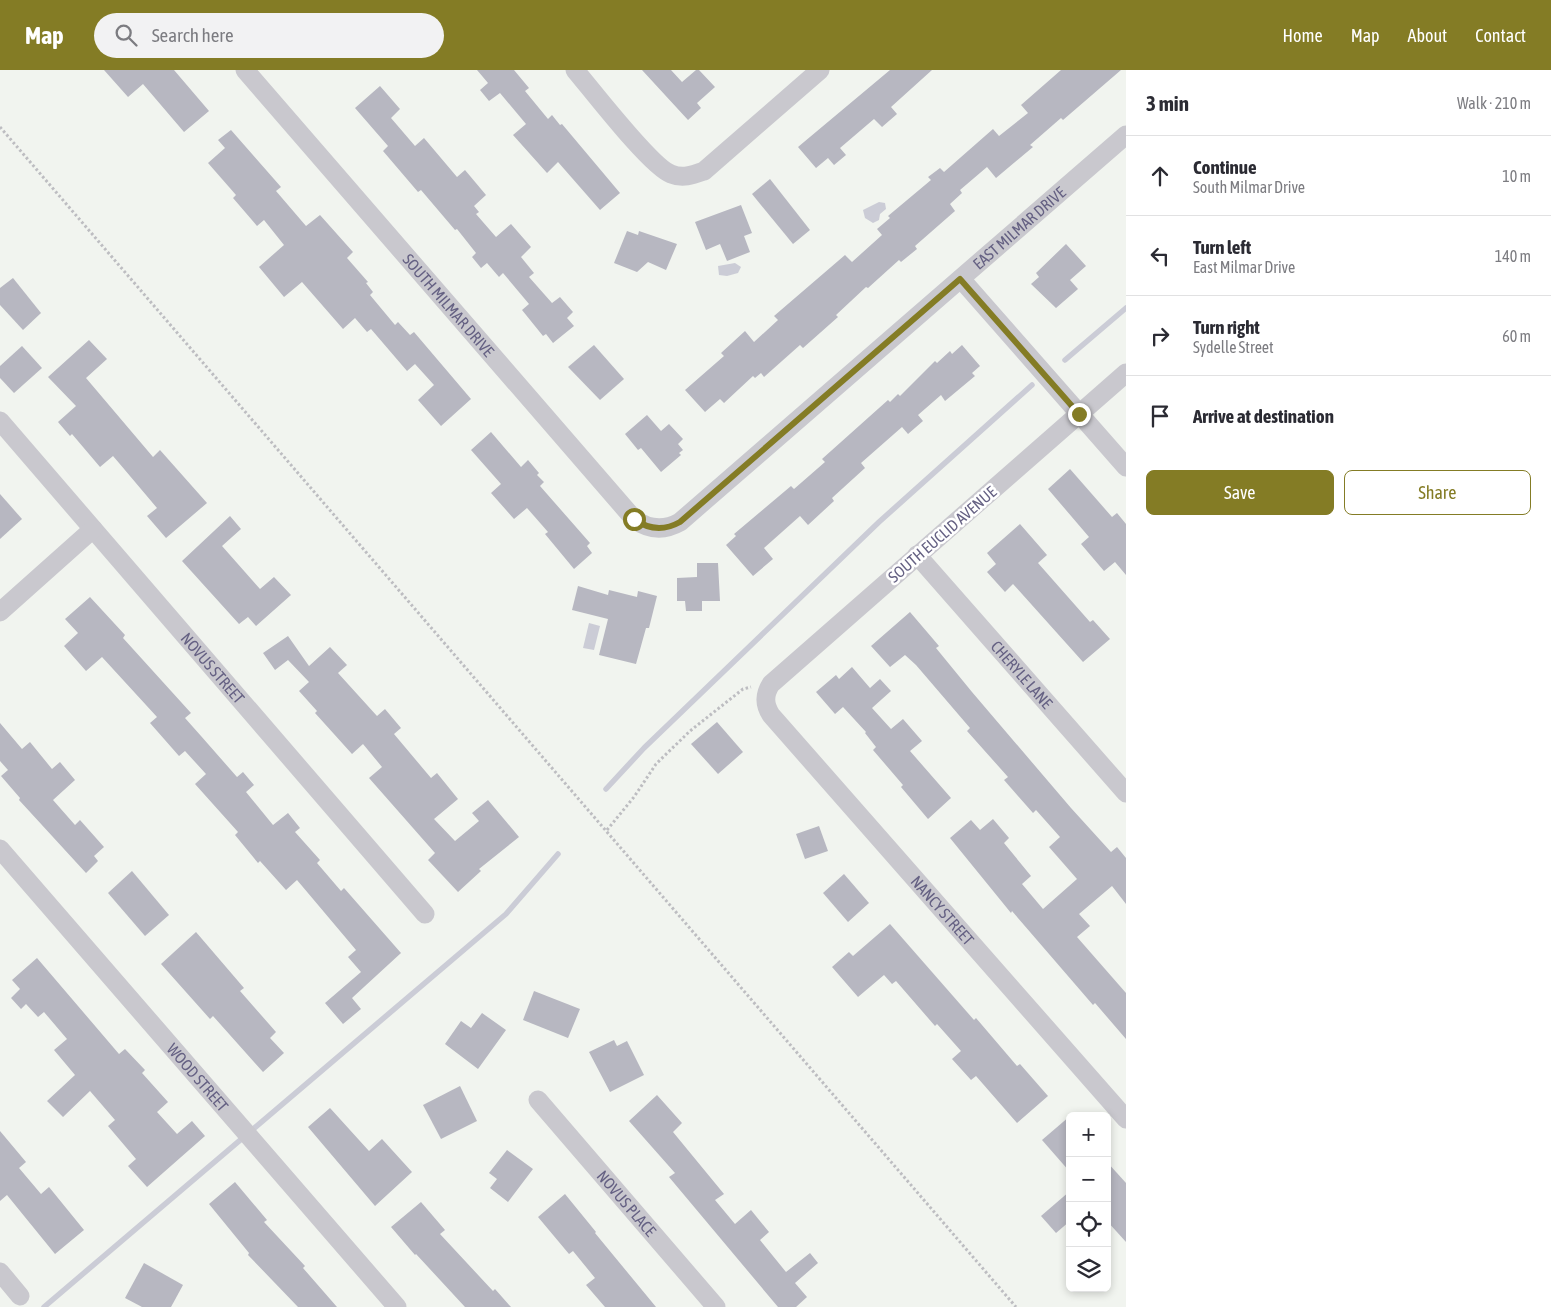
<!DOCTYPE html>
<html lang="en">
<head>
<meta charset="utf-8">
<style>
  :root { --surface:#fff; --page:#f2f2f3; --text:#2b2b33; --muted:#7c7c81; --line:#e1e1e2; --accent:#847c25 }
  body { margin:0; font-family:"Asap Condensed",sans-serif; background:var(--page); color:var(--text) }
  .controls { position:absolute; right:15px; bottom:15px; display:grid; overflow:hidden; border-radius:8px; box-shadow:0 2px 8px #0003 }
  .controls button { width:45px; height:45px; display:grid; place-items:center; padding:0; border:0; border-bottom:1px solid var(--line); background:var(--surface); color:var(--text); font:25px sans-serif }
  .stop { position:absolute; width:15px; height:15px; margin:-11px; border:4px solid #847c25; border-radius:50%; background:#fff }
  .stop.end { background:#847c25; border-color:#fff; box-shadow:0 1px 5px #0008 }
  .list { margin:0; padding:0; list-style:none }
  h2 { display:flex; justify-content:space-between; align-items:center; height:65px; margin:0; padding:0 20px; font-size:21px }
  h2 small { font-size:16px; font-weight:400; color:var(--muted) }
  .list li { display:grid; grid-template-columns:32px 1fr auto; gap:15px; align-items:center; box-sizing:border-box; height:80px; padding:0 20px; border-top:1px solid var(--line) }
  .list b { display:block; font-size:19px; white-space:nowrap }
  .list p { margin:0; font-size:16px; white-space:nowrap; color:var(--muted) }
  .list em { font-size:16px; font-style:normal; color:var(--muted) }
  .actions { display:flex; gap:10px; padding:15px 20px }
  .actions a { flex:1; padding:11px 0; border:1px solid var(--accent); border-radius:8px; text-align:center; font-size:18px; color:var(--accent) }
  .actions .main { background:var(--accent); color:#fff }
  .icon { flex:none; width:28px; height:28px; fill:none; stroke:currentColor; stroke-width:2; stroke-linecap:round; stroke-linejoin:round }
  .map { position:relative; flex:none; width:1126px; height:1237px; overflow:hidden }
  header { display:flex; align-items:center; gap:30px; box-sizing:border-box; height:70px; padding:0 25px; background:var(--accent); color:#fff }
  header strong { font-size:24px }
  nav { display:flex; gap:28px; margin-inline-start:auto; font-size:18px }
  .search { width:350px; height:45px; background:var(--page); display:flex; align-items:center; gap:12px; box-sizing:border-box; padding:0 18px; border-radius:28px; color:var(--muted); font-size:19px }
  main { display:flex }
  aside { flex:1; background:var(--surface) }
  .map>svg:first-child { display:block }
</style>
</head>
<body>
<header>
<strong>Map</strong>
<div class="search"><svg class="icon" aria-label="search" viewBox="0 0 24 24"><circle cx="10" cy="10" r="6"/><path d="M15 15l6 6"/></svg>Search here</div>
<nav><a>Home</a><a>Map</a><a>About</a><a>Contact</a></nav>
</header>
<main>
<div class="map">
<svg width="1126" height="1237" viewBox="0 0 1126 1237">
  <rect width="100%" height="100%" fill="#f1f4ef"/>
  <g fill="#cbccd6">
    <polygon points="879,132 885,133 886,139 880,144 879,150 873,153 865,148 863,140"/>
    <polygon points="735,193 741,197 738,203 727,206 719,205 718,196"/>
    <polygon points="589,553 600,556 594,580 583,578"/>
  </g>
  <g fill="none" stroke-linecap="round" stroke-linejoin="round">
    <g stroke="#cbccd6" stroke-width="5.5">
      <polyline points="1065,290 1126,238"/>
      <polyline points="606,719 644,678 879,452 1032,315"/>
      <polyline points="44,1237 506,844 558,784"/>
    </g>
  </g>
  <g fill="#b7b7c1">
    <polygon points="104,0 174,0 209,41 184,62 143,14 128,27"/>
    <polygon points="477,0 514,0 529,18 525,21 548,49 552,45 560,55 562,54 620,123 600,140 558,92 547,103 513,65 526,54 500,23 489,31 480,20 488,13"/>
    <polygon points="642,0 671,0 682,12 696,0 699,0 715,17 697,33 701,38 688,50"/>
    <polygon points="890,0 932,0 891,37 897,44 882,57 874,49 840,78 846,85 834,95 828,88 816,98 798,77"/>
    <polygon points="1061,0 1121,0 1063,50 1061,48 1030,75 1033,77 996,108 987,97 960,120 962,123 950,134 955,141 915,176 917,179 901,192 899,190 868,218 866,217 836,245 838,247 803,278 800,275 764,307 761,303 755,308 753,306 724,333 720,329 705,342 685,320 724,286 721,283 745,261 754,272 778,250 774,246 845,185 852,192 882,165 877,159 890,148 888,146 931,110 928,107 940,98 944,102 993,59 999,66 1028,43 1021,35"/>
    <polygon points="380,16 400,39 391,48 415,76 424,68 457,107 465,100 486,125 474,136 479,142 476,144 496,167 511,154 531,177 521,187 534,203 529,207 552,233 560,227 573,242 567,248 574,256 553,273 546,264 543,266 522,240 529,234 503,203 499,207 487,193 481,198 472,187 476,183 457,159 455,160 421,120 418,122 383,81 388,76 355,38"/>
    <polygon points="231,60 281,117 276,121 306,156 320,145 353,182 347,188 368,212 366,213 373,222 370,225 395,255 398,252 410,265 414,262 471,329 441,356 418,330 434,315 415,294 407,301 371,259 367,262 355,248 343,259 302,212 284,227 259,197 284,175 264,150 257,156 233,128 236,125 208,93 225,78 218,70"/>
    <polygon points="770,109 810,160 793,174 752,124"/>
    <polygon points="741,135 752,163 744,166 750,182 727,191 720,174 706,180 695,152"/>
    <polygon points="627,161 638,165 639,161 677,174 666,200 648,192 637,202 614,193"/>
    <polygon points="1066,174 1086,196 1070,210 1078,219 1056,238 1031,214 1039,207 1036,203"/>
    <polygon points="13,208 41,243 23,260 0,235 0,218"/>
    <polygon points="89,270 107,289 86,308 153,387 160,380 207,433 166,468 147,446 157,438 119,393 113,386 100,397 72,364 70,366 58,352 76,336 48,307"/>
    <polygon points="594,275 624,309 600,330 568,297"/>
    <polygon points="962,275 980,296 972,303 975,306 945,331 941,325 918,345 923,351 908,364 902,357 861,393 865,398 832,428 834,431 808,455 800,446 764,478 773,489 753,506 726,475 736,466 734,464 791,416 794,419 825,392 822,389 888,330 890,332 898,324 900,326 935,291 937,293 950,281 952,284"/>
    <polygon points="22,276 42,298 14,323 0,308 0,296"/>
    <polygon points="647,345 661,361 669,354 683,369 678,374 683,380 679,383 681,385 661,402 641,378 638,380 625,364"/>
    <polygon points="491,362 521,397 528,390 539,403 537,405 544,412 540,416 590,473 587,476 592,483 574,499 545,464 548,462 527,438 514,449 491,423 501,414 471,380"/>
    <polygon points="1070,399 1112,447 1117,443 1126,454 1126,505 1115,492 1104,501 1081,474 1089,467 1048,419"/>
    <polygon points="0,424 22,449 0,469"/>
    <polygon points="230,446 241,459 222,476 260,519 274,507 291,525 256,556 248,547 239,554 182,491"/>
    <polygon points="1020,454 1047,485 1038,493 1090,552 1093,550 1110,569 1083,592 1013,514 1005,522 987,502 996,494 987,483"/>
    <polygon points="697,493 718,493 720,531 702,531 702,541 686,541 685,531 677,531 677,508 697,507"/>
    <polygon points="578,516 608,525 609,520 637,527 638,521 657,526 649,558 646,558 636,594 599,585 608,549 572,540"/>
    <polygon points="90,527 125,565 123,568 191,643 185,648 201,666 237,707 243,702 254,715 246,722 273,755 288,743 300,758 295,762 320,790 317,793 341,821 344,818 401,883 352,928 361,939 343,954 325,933 361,902 348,887 356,880 297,810 286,820 260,791 258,793 235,765 238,762 195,714 206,704 185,681 179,686 150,653 157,647 102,587 86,601 64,576 78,563 65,549"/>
    <polygon points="910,542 939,576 936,578 972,622 1071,738 1111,782 1117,777 1126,788 1126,834 1112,816 1079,844 1090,856 1077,867 1126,923 1126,969 1095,933 1093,935 1012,841 1011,843 950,768 971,750 980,760 993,749 1009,768 1004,773 1031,806 1022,814 1043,839 1077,809 1049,777 1060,767 1036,740 1033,743 1004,710 1008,707 967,661 970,658 916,595 905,585 890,597 871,576"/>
    <polygon points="288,566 309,596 330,577 347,595 338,603 377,646 385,639 401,658 394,664 431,708 437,703 458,729 434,749 455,771 479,751 472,743 488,730 519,767 479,799 481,801 458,822 428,790 435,783 369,708 382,697 363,674 352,684 315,643 317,641 299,621 309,612 288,590 275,600 263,583"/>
    <polygon points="852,597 870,618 880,609 891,621 872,638 891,659 903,649 922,671 910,681 951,728 928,749 901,717 903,715 873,680 876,677 865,663 866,662 843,637 835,644 816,622 836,605 839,609"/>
    <polygon points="717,652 743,682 718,704 691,674"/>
    <polygon points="0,653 22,679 30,672 52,699 60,692 75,710 53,730 75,755 80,750 104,777 94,786 98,791 86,803 19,730 20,728 1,706 8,700 0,691"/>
    <polygon points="819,756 828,781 805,789 796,764"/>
    <polygon points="132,801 169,845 145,866 108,823"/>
    <polygon points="844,804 869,833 848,852 823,823"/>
    <polygon points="890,854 974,950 976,948 1017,996 1020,994 1048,1026 1017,1053 976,1006 971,1010 952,989 961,981 937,954 935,956 896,911 892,914 884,905 858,927 832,897 849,882 853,886"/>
    <polygon points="196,862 244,918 240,921 276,962 270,968 284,983 263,1002 213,946 210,949 161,894"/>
    <polygon points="37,888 119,984 125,979 145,1000 142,1003 168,1032 157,1042 177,1064 192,1051 205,1066 147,1117 128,1096 136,1089 108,1056 115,1050 90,1021 63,1047 47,1031 75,1005 54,980 67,969 44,942 38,947 26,934 21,939 11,928 20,919 12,910"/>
    <polygon points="534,921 580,939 568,968 523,950"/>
    <polygon points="482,943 506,960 478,999 445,974 461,951 471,958"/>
    <polygon points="614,970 617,976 627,971 644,1005 610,1022 589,982"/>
    <polygon points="460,1016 477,1051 441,1069 423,1035"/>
    <polygon points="657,1025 682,1053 673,1062 724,1124 715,1130 735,1154 751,1140 769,1162 760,1170 786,1202 810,1183 818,1193 795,1213 807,1227 796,1237 778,1237 669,1107 675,1103 629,1051"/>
    <polygon points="330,1038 369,1081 382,1069 412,1102 375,1136 308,1057"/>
    <polygon points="1070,1046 1070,1102 1042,1070"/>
    <polygon points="0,1061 26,1092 19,1098 41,1124 49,1117 84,1160 55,1184 7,1125 0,1131"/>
    <polygon points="507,1080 533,1099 508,1132 490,1118 497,1109 489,1103"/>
    <polygon points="1107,1092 1126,1113 1126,1172 1107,1151"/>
    <polygon points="235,1112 267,1150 264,1152 305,1196 303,1198 337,1237 298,1237 248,1185 249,1183 209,1134"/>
    <polygon points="1070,1121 1070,1151 1056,1163 1041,1146"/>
    <polygon points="565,1124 596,1162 595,1163 656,1237 605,1237 586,1215 595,1208 573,1181 569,1184 538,1147"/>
    <polygon points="421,1132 445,1160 440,1164 493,1221 495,1219 511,1237 465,1237 416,1184 415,1185 391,1157"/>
    <polygon points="144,1193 183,1215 171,1237 142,1237 125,1228"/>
  </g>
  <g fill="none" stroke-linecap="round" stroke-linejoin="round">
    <g stroke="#bdbdc1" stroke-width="3" stroke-dasharray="2.5 2.5" stroke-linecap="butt">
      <polyline points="0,57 1016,1237"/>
      <polyline points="607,760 634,727 656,694 690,661 743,619 751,617"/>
    </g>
    <g stroke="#c9c8ce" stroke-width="19">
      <path id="s1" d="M245,0L634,449C649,460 664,461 680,452L1126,65"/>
      <path d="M575,0C592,20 651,97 671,104C683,109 693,105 704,101L820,0"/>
      <polyline points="961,209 1126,397"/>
      <path id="s2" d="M1126,303L771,614C764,625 764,634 771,645L1126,1049"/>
      <path id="s3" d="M0,351L425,844"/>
      <path id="s4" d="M917,485L1126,723"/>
      <polyline points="0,542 93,459"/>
      <path id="s5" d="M0,779L397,1237"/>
      <path id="s6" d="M538,1030L716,1237"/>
      <polyline points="0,1202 20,1226"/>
    </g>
  </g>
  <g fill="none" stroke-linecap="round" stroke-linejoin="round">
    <path stroke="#847c25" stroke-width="6" d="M634,449C649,460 664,461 680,452L960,209L1079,344"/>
  </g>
  <g text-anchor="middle" stroke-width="5" stroke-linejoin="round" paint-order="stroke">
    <g font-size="16" fill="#656183" stroke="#fff">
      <text dy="6" stroke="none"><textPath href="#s1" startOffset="1092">EAST MILMAR DRIVE</textPath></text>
      <text dy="6" stroke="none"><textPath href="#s1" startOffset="311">SOUTH MILMAR DRIVE</textPath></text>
      <text transform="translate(942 464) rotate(-41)" y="6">SOUTH EUCLID AVENUE</text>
      <text dy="6" stroke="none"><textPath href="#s3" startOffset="326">NOVUS STREET</textPath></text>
      <text dy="6" stroke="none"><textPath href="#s4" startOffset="159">CHERYLE LANE</textPath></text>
      <text dy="6" stroke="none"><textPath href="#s2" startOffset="765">NANCY STREET</textPath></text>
      <text dy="6" stroke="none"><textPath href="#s5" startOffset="302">WOOD STREET</textPath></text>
      <text dy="6" stroke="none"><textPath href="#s6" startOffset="136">NOVUS PLACE</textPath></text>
    </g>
  </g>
</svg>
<div class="controls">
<button>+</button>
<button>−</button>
<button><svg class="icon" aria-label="locate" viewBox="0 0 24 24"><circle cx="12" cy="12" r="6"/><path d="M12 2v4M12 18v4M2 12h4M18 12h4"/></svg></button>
<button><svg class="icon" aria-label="layers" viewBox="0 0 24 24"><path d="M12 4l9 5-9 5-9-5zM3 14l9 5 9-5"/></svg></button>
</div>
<div class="stop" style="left:634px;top:449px"></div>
<div class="stop end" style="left:1079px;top:344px"></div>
</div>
<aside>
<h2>3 min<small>Walk · 210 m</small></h2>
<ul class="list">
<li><svg class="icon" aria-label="ahead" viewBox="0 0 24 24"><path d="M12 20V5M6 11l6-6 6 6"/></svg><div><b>Continue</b><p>South Milmar Drive</p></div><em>10 m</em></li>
<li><svg class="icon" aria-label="left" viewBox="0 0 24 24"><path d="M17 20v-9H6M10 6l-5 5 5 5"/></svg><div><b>Turn left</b><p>East Milmar Drive</p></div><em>140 m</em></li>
<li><svg class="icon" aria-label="right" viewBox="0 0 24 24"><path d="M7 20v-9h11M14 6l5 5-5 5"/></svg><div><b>Turn right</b><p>Sydelle Street</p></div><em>60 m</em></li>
<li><svg class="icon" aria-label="arrive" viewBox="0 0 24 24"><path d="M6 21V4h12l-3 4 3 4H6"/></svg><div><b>Arrive at destination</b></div></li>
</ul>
<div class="actions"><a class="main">Save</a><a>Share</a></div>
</aside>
</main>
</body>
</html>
